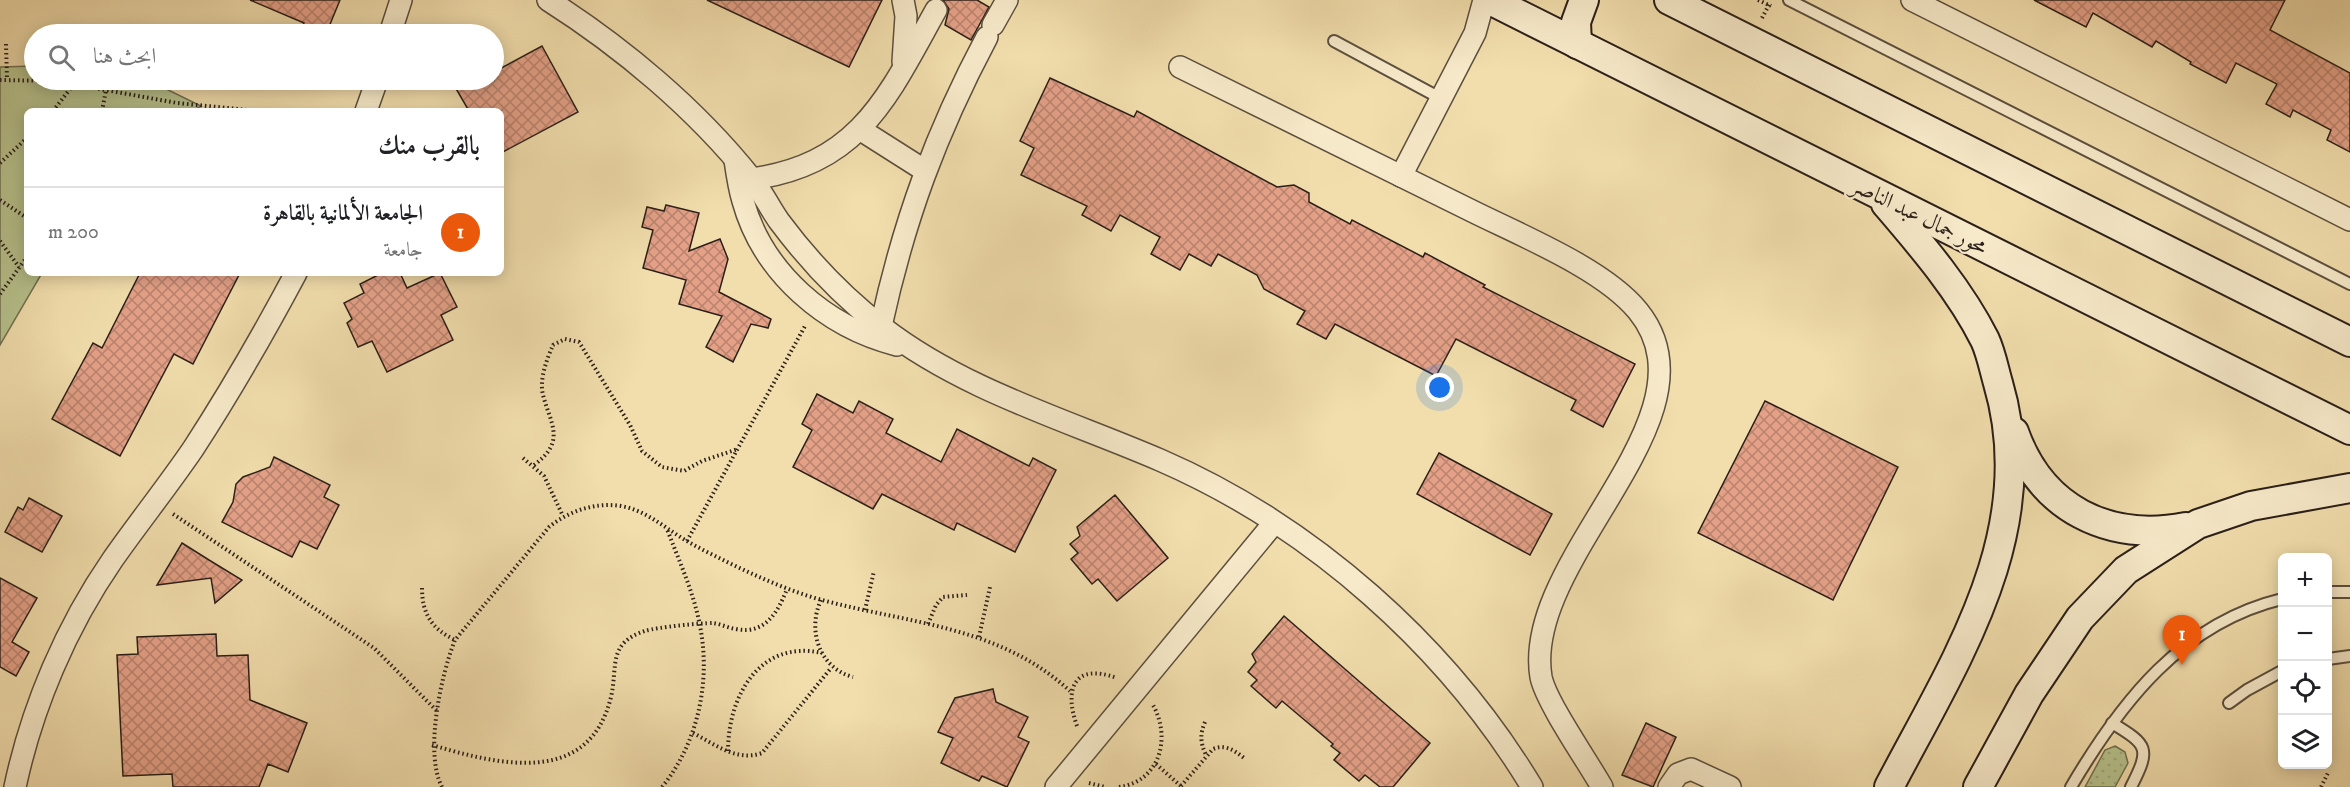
<!DOCTYPE html>
<html lang="ar">
<head>
<meta charset="utf-8">
<style>
  :root { --surface:#fff; --page:#f2f2f2; --text:#202124; --muted:#757577; --line:#e0e0e0; --accent:#ea580c }
  body { margin:0; font-family:"IM FELL DW Pica",Amiri,serif; background:var(--page); color:var(--text); direction:rtl }
  .controls { position:absolute; right:18px; bottom:18px; display:grid; overflow:hidden; border-radius:9px; box-shadow:0 3px 15px #0003 }
  .controls button { width:54px; height:54px; display:grid; place-items:center; padding:0; border:0; border-bottom:2px solid var(--line); background:var(--surface); color:var(--text); font:30px sans-serif }
  .you { position:absolute; left:1440px; top:388px; width:21px; height:21px; margin:-15px; border:4px solid #fff; border-radius:50%; background:#1a73e8; box-shadow:0 0 0 9px #1a73e833 }
  .badge { display:grid; place-items:center; width:39px; height:39px; border-radius:50%; background:var(--accent); color:#fff; font-size:20px; font-weight:700 }
  .pin { position:absolute; translate:-50% -50px; filter:drop-shadow(0 2px 3px #0008) }
  .pin::after { content:''; position:absolute; top:32px; width:21px; height:18px; background:inherit; clip-path:polygon(0 0,100% 0,50% 100%) }
  .list { margin:0; padding:0; list-style:none }
  h2 { display:flex; justify-content:space-between; align-items:center; height:78px; margin:0; padding:0 24px; font-size:26px }
  h2 small { font-size:20px; font-weight:400; color:var(--muted) }
  .list li { display:grid; grid-template-columns:39px 1fr auto; gap:18px; align-items:center; box-sizing:border-box; height:90px; padding:0 24px; border-top:2px solid var(--line) }
  .list b { display:block; font-size:22px; white-space:nowrap }
  .list p { margin:0; font-size:20px; white-space:nowrap; color:var(--muted) }
  .list em { font-size:20px; font-style:normal; color:var(--muted) }
  .icon { flex:none; width:33px; height:33px; fill:none; stroke:currentColor; stroke-width:2; stroke-linecap:round; stroke-linejoin:round }
  .map { position:relative; flex:none; width:2350px; height:787px; overflow:hidden; direction:ltr }
  .search { position:absolute; background:var(--surface); box-shadow:0 3px 15px #0003; left:24px; top:24px; width:480px; height:66px; display:flex; align-items:center; gap:15px; box-sizing:border-box; padding:0 21px; border-radius:33px; color:var(--muted); font-size:22px }
  .panel { position:absolute; background:var(--surface); box-shadow:0 3px 15px #0003; left:24px; top:108px; width:480px; height:168px; border-radius:9px; direction:rtl }
  .map>svg:first-child { display:block }
</style>
</head>
<body>
<div class="map">
<svg width="2350" height="787" viewBox="0 0 2350 787">
  <defs>
    <pattern id="grass-dots" width="8" height="8" patternUnits="userSpaceOnUse" patternTransform="scale(1.5)"><rect width="8" height="8" fill="#b7c28d"/><path d="M2 2h.1M6 6h.1" fill="none" stroke="#9ea679" stroke-width="1.8" stroke-linecap="round"/></pattern>
    <pattern id="building-cross-hatch" width="8" height="8" patternUnits="userSpaceOnUse" patternTransform="scale(1.5)"><rect width="8" height="8" fill="#e4a188"/><path d="M0 0l8 8M0 8l8-8" fill="none" stroke="#b9836e"/></pattern>
  </defs>
  <rect width="100%" height="100%" fill="#f2dead"/>
  <filter id="stains"><feTurbulence type="fractalNoise" baseFrequency=".00333" numOctaves="4"/><feColorMatrix values="0 0 0 0 .2 0 0 0 0 .09 0 0 0 0 .02 0 0 0 .5 -.17"/></filter>
  <radialGradient id="worn" r=".72"><stop offset=".6" stop-color="#630" stop-opacity="0"/><stop offset="1" stop-color="#630" stop-opacity=".3"/></radialGradient>
  <polygon fill="url(#grass-dots)" stroke="#707053" stroke-width="1.5" points="2115,746 2125,752 2128,763 2115,787 2085,787 2105,750"/>
  <polygon fill="#b7c28d" stroke="#707053" stroke-width="1.5" points="34,66 34,80 148,80 201,106 193,111 27,111 27,273 42,273 0,345 0,67"/>
  <g fill="url(#building-cross-hatch)" stroke="#2a1f19" stroke-width="1.5">
    <polygon points="250,0 340,0 326,34 299,34 304,23"/>
    <polygon points="707,0 882,0 849,67"/>
    <polygon points="943,0 977,0 989,7 971,40 945,25 949,9"/>
    <polygon points="2034,0 2285,0 2270,30 2350,73 2350,152 2327,140 2331,130 2293,110 2290,117 2266,104 2277,84 2236,63 2226,83 2190,64 2191,62 2156,41 2152,47 2093,13 2086,27"/>
    <polygon points="542,46 578,112 501,153 501,111 469,111 451,80 494,80 494,72"/>
    <polygon points="1050,78 1134,117 1137,111 1277,187 1294,185 1309,193 1309,202 1350,224 1352,220 1423,257 1425,253 1485,285 1483,287 1635,364 1603,427 1571,410 1576,400 1456,339 1436,376 1335,324 1326,339 1297,324 1305,311 1264,289 1257,275 1218,254 1211,266 1189,254 1180,270 1151,254 1160,237 1120,215 1111,231 1082,215 1087,206 1021,175 1034,148 1020,141"/>
    <polygon points="666,205 699,213 689,251 720,239 728,259 719,292 771,319 768,328 751,324 733,362 706,347 722,316 679,304 686,280 643,268 653,230 642,227 647,207 664,211"/>
    <polygon points="140,273 240,273 193,364 174,354 120,456 52,419 93,343 102,348"/>
    <polygon points="382,273 400,273 407,288 440,273 457,307 441,315 453,340 387,372 372,341 358,347 347,323 352,319 344,303 364,293 360,284"/>
    <polygon points="817,394 853,413 859,401 893,419 886,433 941,462 957,429 1029,466 1033,458 1056,470 1015,552 957,523 954,530 882,494 873,509 793,467 812,430 802,424"/>
    <polygon points="1765,401 1898,467 1833,600 1698,533"/>
    <polygon points="1439,453 1552,514 1530,555 1417,494"/>
    <polygon points="274,457 330,485 324,497 339,505 317,549 300,541 292,557 222,522 233,502 236,484 243,477 270,467"/>
    <polygon points="1115,495 1168,558 1117,601 1098,579 1092,584 1071,559 1078,553 1070,544 1080,536 1077,527"/>
    <polygon points="29,498 62,516 42,552 5,532 18,507 23,510"/>
    <polygon points="182,543 209,560 242,580 215,603 211,578 157,585"/>
    <polygon points="0,578 37,598 12,642 29,652 16,676 0,667"/>
    <polygon points="1284,616 1430,743 1393,787 1380,787 1365,775 1359,781 1334,760 1340,753 1331,746 1333,744 1282,701 1276,708 1251,686 1257,680 1248,672 1256,662 1252,654"/>
    <polygon points="216,634 217,656 248,655 250,700 307,723 288,772 268,764 259,787 173,787 172,774 123,776 117,655 138,654 137,637"/>
    <polygon points="993,689 996,702 1028,717 1018,737 1029,742 1007,787 982,776 979,781 941,763 953,738 938,732 955,698"/>
    <polygon points="1646,723 1676,737 1653,787 1622,775"/>
  </g>
  <g fill="none" stroke-linecap="round" stroke-linejoin="round">
    <defs>
      <g id="lane">
        <polyline points="1789,0 2350,284"/>
        <polyline points="1334,41 1440,98"/>
        <polyline points="2328,592 2350,592"/>
        <polyline points="2328,659 2350,656"/>
        <polyline points="2229,703 2247,690 2282,671"/>
        <path d="M2112,723C2148,745 2151,748 2131,787"/>
        <path d="M2071,787C2121,702 2182,623 2282,599"/>
      </g>
      <g id="street">
        <path d="M548,0C622,47 696,109 751,178C762,191 769,207 779,221C808,260 843,297 882,327C963,390 1067,420 1160,460C1312,526 1447,646 1532,787"/>
        <polyline points="1912,0 2350,220"/>
        <polyline points="993,25 1007,0"/>
        <polyline points="390,34 401,0"/>
        <polyline points="903,62 906,16 903,0"/>
        <path d="M1180,67C1277,115 1374,163 1472,211C1520,235 1604,269 1638,311C1724,417 1521,558 1541,677C1546,702 1588,762 1602,787"/>
        <polyline points="366,111 377,80"/>
        <polyline points="861,130 924,170"/>
        <path d="M735,160C737,174 739,188 743,201C763,273 826,327 897,345"/>
        <polyline points="1401,176 1475,33 1484,0"/>
        <path d="M752,179C860,164 888,96 936,10"/>
        <path d="M881,326C904,220 936,133 987,37"/>
        <path d="M15,787C32,707 66,627 113,559C139,522 167,487 193,449C230,392 264,333 296,273"/>
        <polyline points="1056,787 1274,523"/>
        <polyline points="1669,787 1678,774 1691,769 1730,787"/>
      </g>
      <g id="secondary">
        <polyline points="1490,0 2350,430"/>
        <polyline points="1669,0 2350,342"/>
        <polyline points="1577,44 1576,22 1584,0"/>
        <path d="M1886,204C1922,246 1960,290 1985,340C1991,353 1994,369 1998,383C2042,531 1955,661 1889,787"/>
        <path d="M2014,432C2041,509 2108,542 2186,527"/>
        <polyline points="1978,787 2029,694 2080,618 2126,570 2198,524 2251,506 2350,488"/>
      </g>
    </defs>
    <use href="#lane" stroke="#5c4f3e" stroke-width="14"/>
    <use href="#street" stroke="#5c4f3e" stroke-width="24"/>
    <use href="#secondary" stroke="#2a1f19" stroke-width="32"/>
    <g stroke="#2a1f19" stroke-width="4" stroke-dasharray="1.5 3" stroke-linecap="butt">
      <polyline points="1758,0 1771,6"/>
      <polyline points="1762,18 1770,3"/>
      <polyline points="6,44 7,79"/>
      <polyline points="0,80 56,81 177,103 258,111"/>
      <polyline points="53,111 77,80"/>
      <polyline points="102,111 106,90"/>
      <polyline points="0,163 27,138"/>
      <polyline points="0,200 27,218"/>
      <polyline points="0,241 19,267"/>
      <polyline points="0,294 27,257"/>
      <polyline points="523,458 544,476 563,516"/>
      <path d="M534,465C567,441 550,423 543,395C539,379 547,359 553,345L565,339L579,342L630,425L642,451L662,467L684,471L702,461L738,449"/>
      <polyline points="173,514 374,648 438,712"/>
      <polyline points="687,541 805,326"/>
      <path d="M422,588C422,614 432,629 455,640"/>
      <path d="M821,600C807,630 819,668 853,677"/>
      <polyline points="865,610 874,571"/>
      <polyline points="928,624 936,605 943,597 967,595"/>
      <polyline points="979,637 990,587"/>
      <path d="M1205,722C1200,734 1200,742 1206,755"/>
      <path d="M1077,726C1064,690 1073,662 1117,678"/>
      <path d="M693,733C715,744 736,762 762,753L831,668"/>
      <path d="M432,745C499,765 589,787 611,697C618,667 607,643 645,631C658,627 700,623 713,623C721,624 728,628 736,629C765,635 778,612 787,589"/>
      <path d="M728,751C728,696 760,639 822,653"/>
      <polyline points="1156,764 1182,787"/>
      <polyline points="1089,783 1105,787"/>
      <path d="M1181,786L1213,749C1225,744 1234,750 1244,758"/>
      <path d="M442,787C424,753 441,675 455,640L549,527C569,511 595,502 621,506C645,510 664,527 685,540C704,551 725,561 746,571C770,582 796,593 822,600C911,624 999,626 1070,691"/>
      <path d="M662,787C698,743 711,681 700,626C694,593 679,561 667,529"/>
      <path d="M1119,787C1161,781 1171,737 1153,705"/>
      <polyline points="2321,787 2329,771"/>
    </g>
    <use href="#lane" stroke="#f7eaca" stroke-width="10"/>
    <use href="#street" stroke="#f7eaca" stroke-width="21"/>
    <use href="#secondary" stroke="#f7eaca" stroke-width="28"/>
  </g>
  <g text-anchor="middle" stroke-width="4.5" stroke-linejoin="round" paint-order="stroke">
    <g font-size="22" fill="#2a1f19" stroke="#f7eaca">
      <text transform="translate(1920 215) rotate(26)" y="8">محور جمال عبد الناصر</text>
    </g>
  </g>
  <rect width="100%" height="100%" filter="url(#stains)"/>
  <rect width="100%" height="100%" fill="url(#worn)"/>
</svg>
<div class="controls">
<button>+</button>
<button>−</button>
<button><svg class="icon" aria-label="locate" viewBox="0 0 24 24"><circle cx="12" cy="12" r="6"/><path d="M12 2v4M12 18v4M2 12h4M18 12h4"/></svg></button>
<button><svg class="icon" aria-label="layers" viewBox="0 0 24 24"><path d="M12 4l9 5-9 5-9-5zM3 14l9 5 9-5"/></svg></button>
</div>
<div class="you"></div>
<div class="pin badge" style="left:2182px;top:665px">1</div>
<div class="search"><svg class="icon" aria-label="search" viewBox="0 0 24 24"><circle cx="10" cy="10" r="6"/><path d="M15 15l6 6"/></svg>ابحث هنا</div>
<section class="panel">
<h2>بالقرب منك<small></small></h2>
<ul class="list">
<li><span class="badge">1</span><div><b>الجامعة الألمانية بالقاهرة</b><p>جامعة</p></div><em>200 m</em></li>
</ul>
</section>
</div>
</body>
</html>
